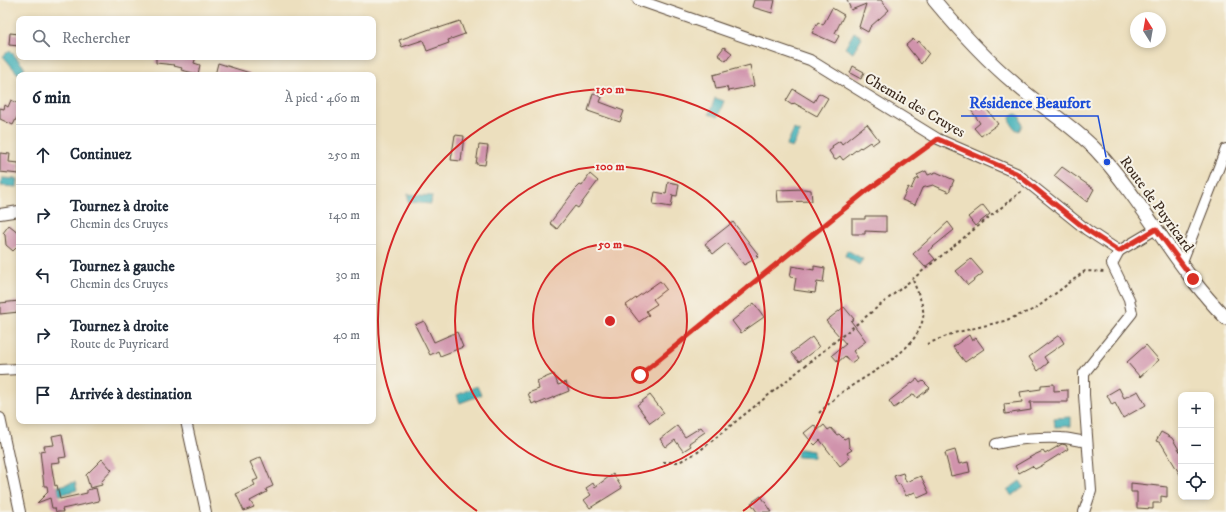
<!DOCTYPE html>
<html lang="fr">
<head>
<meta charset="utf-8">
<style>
  :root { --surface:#fff; --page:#f2f2f3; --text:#1f2937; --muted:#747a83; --line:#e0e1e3 }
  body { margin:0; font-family:"IM FELL DW Pica",serif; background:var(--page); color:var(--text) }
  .controls { position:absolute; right:12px; bottom:12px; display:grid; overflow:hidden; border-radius:8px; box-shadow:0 2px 6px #0003 }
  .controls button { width:36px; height:36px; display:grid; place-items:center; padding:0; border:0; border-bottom:1px solid var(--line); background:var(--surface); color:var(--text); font:20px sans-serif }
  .compass { position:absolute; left:1130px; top:12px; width:36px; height:36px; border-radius:50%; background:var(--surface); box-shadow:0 2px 6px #0003; rotate:349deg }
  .stop { position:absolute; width:12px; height:12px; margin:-9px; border:3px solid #d93025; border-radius:50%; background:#fff }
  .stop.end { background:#d93025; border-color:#fff; box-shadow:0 1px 4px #0008 }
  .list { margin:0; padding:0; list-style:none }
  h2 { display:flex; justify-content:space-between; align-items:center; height:52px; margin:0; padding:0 16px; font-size:17px }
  h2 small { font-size:13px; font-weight:400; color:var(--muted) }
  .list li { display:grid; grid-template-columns:26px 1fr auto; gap:12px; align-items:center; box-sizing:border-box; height:60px; padding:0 16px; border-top:1px solid var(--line) }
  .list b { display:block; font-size:15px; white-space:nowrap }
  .list p { margin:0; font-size:13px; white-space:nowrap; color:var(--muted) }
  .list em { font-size:13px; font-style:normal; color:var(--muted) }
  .icon { flex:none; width:22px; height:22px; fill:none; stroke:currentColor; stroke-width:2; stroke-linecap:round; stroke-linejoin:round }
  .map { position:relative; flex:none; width:1226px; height:512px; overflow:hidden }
  .search { position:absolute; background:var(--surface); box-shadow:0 2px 6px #0003; left:16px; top:16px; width:360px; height:44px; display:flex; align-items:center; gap:10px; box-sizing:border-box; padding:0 14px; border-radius:8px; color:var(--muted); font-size:15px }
  .panel { position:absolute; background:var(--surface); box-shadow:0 2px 6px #0003; left:16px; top:72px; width:360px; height:352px; border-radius:8px }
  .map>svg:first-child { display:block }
</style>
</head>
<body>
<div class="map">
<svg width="1226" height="512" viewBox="0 0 1226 512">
  <rect width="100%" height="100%" fill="#f7f3e8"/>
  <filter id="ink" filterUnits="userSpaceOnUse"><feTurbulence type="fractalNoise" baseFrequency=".025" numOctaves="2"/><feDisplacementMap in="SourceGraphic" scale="8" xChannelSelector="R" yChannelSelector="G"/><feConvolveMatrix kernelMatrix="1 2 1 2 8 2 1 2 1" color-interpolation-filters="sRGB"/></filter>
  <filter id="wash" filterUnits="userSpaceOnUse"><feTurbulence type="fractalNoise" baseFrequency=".012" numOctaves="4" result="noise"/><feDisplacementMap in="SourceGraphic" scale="16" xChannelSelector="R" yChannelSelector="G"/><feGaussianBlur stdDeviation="0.9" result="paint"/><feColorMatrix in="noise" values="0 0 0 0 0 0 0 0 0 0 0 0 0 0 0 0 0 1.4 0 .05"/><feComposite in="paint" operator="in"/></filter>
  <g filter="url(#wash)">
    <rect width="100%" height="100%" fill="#ecdfbe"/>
    <g fill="#3eafb7" stroke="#3c6c6a">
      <polygon points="854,32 862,37 853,53 845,48"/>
      <polygon points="10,50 25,68 18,74 3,56"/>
      <polygon points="715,98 724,101 718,117 709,114"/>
      <path d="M1016,114L1020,116L1022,125L1019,131C1013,129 1010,122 1010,116Z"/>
      <polygon points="794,129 800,132 792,148 786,146"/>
      <polygon points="2,178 18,179 17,187 1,186"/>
      <polygon points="408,194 432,196 431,204 408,202"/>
      <polygon points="847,250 863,259 859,265 845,256"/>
      <polygon points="477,386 481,395 460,403 457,395"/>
      <polygon points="1071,417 1071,426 1055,427 1054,418"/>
      <polygon points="800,449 813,451 813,458 797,457 798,450"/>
      <polygon points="1020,481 1024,487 1012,496 1007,490"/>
      <polygon points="75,482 77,490 60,495 58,493 58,486"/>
    </g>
    <g id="blocks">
      <g fill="#d093ac">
        <polygon points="754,0 775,0 772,13 752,7"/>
        <polygon points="847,0 881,0 889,10 870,27 868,32 859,27 866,4 851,10"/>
        <polygon points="832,8 844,15 835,33 839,36 835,43 812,33 818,22 823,25"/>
        <polygon points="460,21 465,34 448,40 449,43 427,51 423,40 402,47 399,40 430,29 439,27 439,28"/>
        <polygon points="10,33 19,34 19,46 9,45"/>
        <polygon points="913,39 917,43 919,41 929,53 921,64 906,45"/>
        <polygon points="724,47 732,53 726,61 718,55"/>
        <polygon points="156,57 196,57 194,63 200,65 198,74 181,70 182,68 174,66 175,65 156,63"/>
        <polygon points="218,63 250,73 250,75 215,75"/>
        <polygon points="750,65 754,86 728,91 727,87 716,89 713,75"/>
        <polygon points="853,66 864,72 861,79 850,73"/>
        <polygon points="793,89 814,102 819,93 828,98 817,116 794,103 792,105 786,101"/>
        <polygon points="593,93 602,97 600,102 624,111 620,122 588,111"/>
        <polygon points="11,100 19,104 19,113 13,125 0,119 0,108 4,109 5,105 8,107"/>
        <polygon points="982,103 998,124 981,136 974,128 980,123 971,110"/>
        <polygon points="867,124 879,140 872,145 870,142 861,148 860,147 843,160 840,156 835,160 829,151 833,148 832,146 840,141 842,144"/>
        <polygon points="455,135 464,136 461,161 451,160"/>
        <polygon points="479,145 488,146 485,165 476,164"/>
        <polygon points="0,153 10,154 9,162 19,163 19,174 0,172"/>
        <polygon points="1062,167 1094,189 1087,202 1054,176"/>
        <polygon points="926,171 928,175 936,172 954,180 949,192 933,185 922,188 915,205 902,200 908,187 911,189 915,180 919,178 917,175"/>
        <polygon points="590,174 598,181 578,208 575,206 557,229 550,223 575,190 580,185 582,186"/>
        <polygon points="668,182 679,184 677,196 671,195 673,195 671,207 653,204 655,192 666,194"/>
        <polygon points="804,189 811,190 812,201 778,202 777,190"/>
        <polygon points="983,205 990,214 975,226 968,217"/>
        <polygon points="865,216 886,216 886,232 865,231 865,234 852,234 852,219 865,219"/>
        <polygon points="733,222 758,254 756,255 758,257 744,265 727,243 713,254 705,244"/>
        <polygon points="948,222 954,230 928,251 935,259 925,267 913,254"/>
        <polygon points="9,225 19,233 19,248 16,248 13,251 6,245 5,235 3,233"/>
        <polygon points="971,259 983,273 968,285 956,271"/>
        <polygon points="792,266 814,270 814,266 825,268 823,283 817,282 815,293 794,290 796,278 790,277"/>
        <polygon points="660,281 666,289 653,299 657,304 646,311 649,315 639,322 626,305"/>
        <polygon points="19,301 19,312 0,314 0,303"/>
        <polygon points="754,303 764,317 741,333 732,321"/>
        <polygon points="844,307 854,319 851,321 866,341 853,351 858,358 851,363 845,356 838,362 832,355 846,344 826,321"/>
        <polygon points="424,321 434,342 457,332 463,347 440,356 438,351 430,355 415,325"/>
        <polygon points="969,335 972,341 976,338 984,349 965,362 953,347"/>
        <polygon points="1059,335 1064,343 1044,357 1048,363 1038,371 1029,357"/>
        <polygon points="812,337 819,347 799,362 791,353"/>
        <polygon points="1146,345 1159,360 1140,377 1127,362"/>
        <polygon points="554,374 558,385 566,382 569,391 537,404 536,402 532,404 528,393 539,389 537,381"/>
        <polygon points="917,379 920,383 923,381 930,388 917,398 914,394 894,408 889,401"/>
        <polygon points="1054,384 1054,391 1068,390 1068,402 1030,402 1031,410 1005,414 1004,404 1022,402 1020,392 1041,389 1041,385"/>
        <polygon points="1119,388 1124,398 1138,391 1146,405 1123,418 1115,403 1112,405 1107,395"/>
        <polygon points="650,395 664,413 650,423 637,405"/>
        <polygon points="814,425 818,430 824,425 828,430 831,428 837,435 839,434 844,439 848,437 849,447 852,450 847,453 850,458 840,466 820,440 815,445 809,439 804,433"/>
        <polygon points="677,426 685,437 701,427 705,432 689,443 691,446 683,451 675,440 666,447 660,439"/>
        <polygon points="1161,432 1172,438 1181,453 1181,476 1161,443 1156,441"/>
        <polygon points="62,434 66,457 59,458 60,462 51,463 55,486 57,485 60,499 87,493 87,490 96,488 99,501 62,509 63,512 56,512 55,508 52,508 50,498 37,503 48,492 47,486 44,486 40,451 45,450 44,446 54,445 52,436"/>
        <polygon points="1062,444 1066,445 1068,449 1041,466 1035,469 1032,466 1019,473 1015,466 1034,455 1043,451 1045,454"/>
        <polygon points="955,450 959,464 968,462 970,472 951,476 945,453"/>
        <polygon points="261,457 273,486 266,489 267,492 250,501 254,507 244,511 236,494 255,485 253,481 258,479 250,462"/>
        <polygon points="102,459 112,470 101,482 102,485 90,488 86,475"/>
        <polygon points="903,473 906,482 921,476 929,493 918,498 915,492 906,496 900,484 898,485 894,476"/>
        <polygon points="613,474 622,488 590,508 584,500 591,495 586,488 593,483 595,487"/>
        <polygon points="1131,483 1167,487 1167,497 1161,496 1161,503 1153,503 1153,509 1137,508 1137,492 1131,492"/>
        <polygon points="761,496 772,512 757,512 751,503"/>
      </g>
    </g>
  </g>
  <g filter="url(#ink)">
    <use href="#blocks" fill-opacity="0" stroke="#564536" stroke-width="1"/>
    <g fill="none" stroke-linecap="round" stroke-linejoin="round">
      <defs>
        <g id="minor">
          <polyline points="638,0 810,60 938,139 1016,173 1087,230 1119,251 1156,229"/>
          <polyline points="0,214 19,211"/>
          <polyline points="1181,264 1226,149"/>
          <polyline points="0,370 19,369"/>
          <polyline points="0,418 20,512"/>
          <polyline points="186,421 206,512"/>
          <path d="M996,444C1016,439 1041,437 1062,438C1071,438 1078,442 1087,441"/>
          <polyline points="1084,512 1091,491 1084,395 1084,373 1132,313 1129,299 1112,264 1119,251"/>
        </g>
        <path id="major" d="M934,0C959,30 984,58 1014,83C1041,107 1071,124 1096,150C1144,202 1176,268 1226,318"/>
      </defs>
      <use href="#minor" stroke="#564536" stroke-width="12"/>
      <use href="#major" stroke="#564536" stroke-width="15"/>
      <g stroke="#564536" stroke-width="2" stroke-dasharray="3 3" stroke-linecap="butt">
        <polyline points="927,344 954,333 1004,321 1035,309 1085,271 1106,272"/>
        <polyline points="640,375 865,192 929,145"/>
        <path d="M819,413C827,406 835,397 844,391C869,373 917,352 923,318C925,306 917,292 913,280"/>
        <polyline points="663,462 679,462 698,452 1023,190"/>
      </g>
      <use href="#minor" stroke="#fff" stroke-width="10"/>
      <use href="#major" stroke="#fff" stroke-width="13"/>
    </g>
  </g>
  <g fill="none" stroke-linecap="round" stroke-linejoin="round" filter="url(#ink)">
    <polyline stroke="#d93025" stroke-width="5" points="640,375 865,192 938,139 1016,173 1087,230 1119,251 1156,229 1193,279"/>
  </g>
  <circle cx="610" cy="321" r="77" fill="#d62828" fill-opacity=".12"/>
  <g fill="none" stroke="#d62828" stroke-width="2">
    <circle cx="610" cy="321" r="77"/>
    <circle cx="610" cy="321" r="155"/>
    <path d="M477 511A232 232 0 1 1 743 511"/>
  </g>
  <g text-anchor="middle" stroke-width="4" stroke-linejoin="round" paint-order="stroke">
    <g font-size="15" fill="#3b2a1e" stroke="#f7f3e8">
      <text transform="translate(915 105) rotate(30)" y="5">Chemin des Cruyes</text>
      <text transform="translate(1157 204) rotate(54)" y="5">Route de Puyricard</text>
    </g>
  </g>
  <circle cx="610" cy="321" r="6" fill="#d62828" stroke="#f7f3e8" stroke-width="2"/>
  <g font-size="12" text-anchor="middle" font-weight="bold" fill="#d62828" stroke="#f7f3e8" stroke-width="4" stroke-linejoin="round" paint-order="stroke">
    <text x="610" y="93">150 m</text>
    <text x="610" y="170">100 m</text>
    <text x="610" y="248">50 m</text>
  </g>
  <path fill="none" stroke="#1d4ed8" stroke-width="1.5" d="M1107 162L1098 116H961"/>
  <circle fill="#1d4ed8" stroke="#f7f3e8" stroke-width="1.5" cx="1107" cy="162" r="4"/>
  <g font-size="16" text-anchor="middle" font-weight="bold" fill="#1d4ed8" stroke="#f7f3e8" stroke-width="4" stroke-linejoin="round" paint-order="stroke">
    <text x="1030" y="108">Résidence Beaufort</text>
  </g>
</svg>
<div class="controls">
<button>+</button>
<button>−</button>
<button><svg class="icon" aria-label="locate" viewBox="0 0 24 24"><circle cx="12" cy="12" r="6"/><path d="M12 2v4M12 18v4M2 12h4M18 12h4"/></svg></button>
</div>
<svg class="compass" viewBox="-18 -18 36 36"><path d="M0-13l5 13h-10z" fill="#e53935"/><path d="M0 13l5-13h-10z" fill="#747a83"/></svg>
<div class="stop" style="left:640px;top:375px"></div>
<div class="stop end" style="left:1193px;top:279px"></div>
<div class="search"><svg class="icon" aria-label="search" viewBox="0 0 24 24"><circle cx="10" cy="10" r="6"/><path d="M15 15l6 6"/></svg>Rechercher</div>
<section class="panel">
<h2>6 min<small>À pied · 460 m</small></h2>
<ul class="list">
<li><svg class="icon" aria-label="ahead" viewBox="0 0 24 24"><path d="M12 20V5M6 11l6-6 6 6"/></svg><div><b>Continuez</b></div><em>250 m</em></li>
<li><svg class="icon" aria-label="right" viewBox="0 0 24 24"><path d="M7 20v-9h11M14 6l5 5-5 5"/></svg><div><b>Tournez à droite</b><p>Chemin des Cruyes</p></div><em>140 m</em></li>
<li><svg class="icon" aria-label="left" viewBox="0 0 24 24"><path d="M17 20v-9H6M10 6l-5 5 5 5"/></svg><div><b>Tournez à gauche</b><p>Chemin des Cruyes</p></div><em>30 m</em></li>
<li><svg class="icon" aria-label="right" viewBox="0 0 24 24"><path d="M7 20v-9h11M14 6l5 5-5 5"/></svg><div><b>Tournez à droite</b><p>Route de Puyricard</p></div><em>40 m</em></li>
<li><svg class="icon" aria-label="arrive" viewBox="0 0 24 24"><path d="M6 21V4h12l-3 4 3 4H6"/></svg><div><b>Arrivée à destination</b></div></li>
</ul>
</section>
</div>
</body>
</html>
